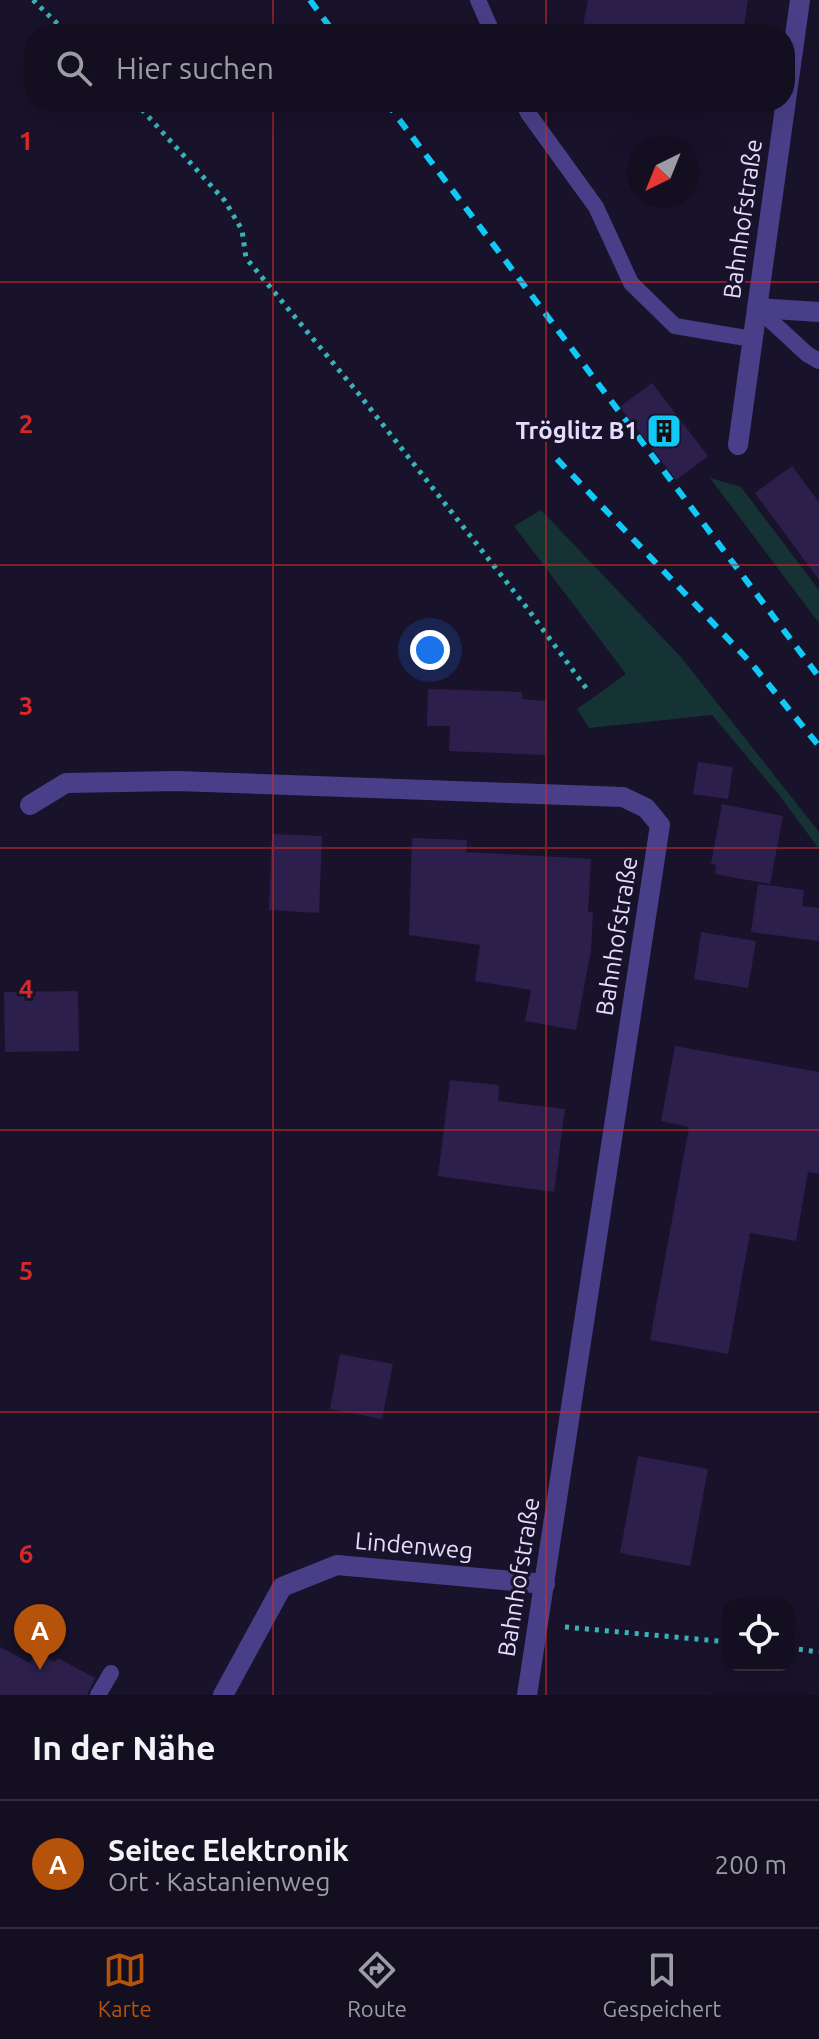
<!DOCTYPE html>
<html lang="de">
<head>
<meta charset="utf-8">
<style>
  :root { --surface:#130e20; --page:#1c1729; --text:#f1f3f6; --muted:#9d9ca5; --line:#322e3e; --accent:#b45309 }
  body { margin:0; font-family:Ubuntu,sans-serif; background:var(--page); color:var(--text) }
  .controls { position:absolute; right:24px; bottom:24px; display:grid; overflow:hidden; border-radius:16px; box-shadow:0 8px 32px #0002 }
  .controls button { width:72px; height:72px; display:grid; place-items:center; padding:0; border:0; border-bottom:2px solid var(--line); background:var(--surface); color:var(--text); font:40px sans-serif }
  .compass { position:absolute; left:627px; top:136px; width:72px; height:72px; border-radius:50%; background:var(--surface); box-shadow:0 8px 32px #0002; rotate:223deg }
  .you { position:absolute; left:430px; top:650px; width:28px; height:28px; margin:-20px; border:6px solid #fff; border-radius:50%; background:#1a73e8; box-shadow:0 0 0 12px #1a73e833 }
  .badge { display:grid; place-items:center; width:52px; height:52px; border-radius:50%; background:var(--accent); color:#fff; font-size:26px; font-weight:700 }
  .pin { position:absolute; translate:-50% -66px; filter:drop-shadow(0 2px 4px #0008) }
  .pin::after { content:''; position:absolute; top:42px; width:28px; height:24px; background:inherit; clip-path:polygon(0 0,100% 0,50% 100%) }
  .list { margin:0; padding:0; list-style:none }
  h2 { display:flex; justify-content:space-between; align-items:center; height:104px; margin:0; padding:0 32px; font-size:34px }
  h2 small { font-size:26px; font-weight:400; color:var(--muted) }
  .list li { display:grid; grid-template-columns:52px 1fr auto; gap:24px; align-items:center; box-sizing:border-box; height:128px; padding:0 32px; border-top:2px solid var(--line) }
  .list b { display:block; font-size:30px; white-space:nowrap }
  .list p { margin:0; font-size:26px; white-space:nowrap; color:var(--muted) }
  .list em { font-size:26px; font-style:normal; color:var(--muted) }
  .icon { flex:none; width:44px; height:44px; fill:none; stroke:currentColor; stroke-width:2; stroke-linecap:round; stroke-linejoin:round }
  .map { position:relative; flex:none; width:819px; height:1695px; overflow:hidden }
  .search { position:absolute; background:var(--surface); box-shadow:0 8px 32px #0002; left:24px; right:24px; top:24px; height:88px; display:flex; align-items:center; gap:20px; box-sizing:border-box; padding:0 28px; border-radius:32px; color:var(--muted); font-size:30px }
  .sheet { height:232px; background:var(--surface) }
  nav { display:flex; justify-content:space-around; align-items:center; box-sizing:border-box; height:112px; border-top:2px solid var(--line); background:var(--surface); font-size:22px; color:var(--muted) }
  nav a { display:grid; justify-items:center; gap:4px }
  nav .on { color:var(--accent) }
  .map>svg:first-child { display:block }
</style>
</head>
<body>
<div class="map">
<svg width="819" height="1695" viewBox="0 0 819 1695">
  <rect width="100%" height="100%" fill="#19122b"/>
  <g fill="#153334">
    <polygon points="710,478 741,487 819,590 819,623"/>
    <polygon points="541,510 680,656 819,832 819,849 780,796 712,715 589,728 577,709 626,674 514,526"/>
  </g>
  <g fill="#2c1f4b">
    <polygon points="588,0 748,0 743,34 704,34 637,24 635,33 583,25"/>
    <polygon points="652,383 708,456 676,480 620,407"/>
    <polygon points="792,466 819,502 819,580 755,493"/>
    <polygon points="428,689 522,692 522,699 547,701 545,755 449,751 450,726 427,726"/>
    <polygon points="698,762 733,767 728,799 693,794"/>
    <polygon points="722,804 783,816 770,884 715,874 716,865 711,864"/>
    <polygon points="272,834 322,836 319,913 269,910"/>
    <polygon points="412,838 467,840 466,852 591,859 588,912 593,912 591,950 576,1030 525,1021 531,990 475,981 480,945 409,935"/>
    <polygon points="758,884 804,890 802,906 819,908 819,941 751,932"/>
    <polygon points="701,932 756,941 748,988 694,979"/>
    <polygon points="78,991 79,1051 5,1052 4,992"/>
    <polygon points="675,1046 819,1072 819,1174 808,1172 796,1241 750,1233 728,1354 650,1340 689,1127 661,1121"/>
    <polygon points="450,1080 499,1085 498,1101 565,1109 554,1192 438,1176"/>
    <polygon points="340,1354 393,1364 382,1419 330,1409"/>
    <polygon points="638,1456 708,1469 690,1566 620,1553"/>
    <polygon points="0,1647 30,1663 36,1652 55,1662 58,1658 95,1678 87,1695 0,1695"/>
  </g>
  <g fill="none" stroke-linecap="round" stroke-linejoin="round">
    <g stroke="#36b4b9" stroke-width="5" stroke-dasharray="4 6" stroke-linecap="butt">
      <polyline points="33,0 68,34"/>
      <polyline points="135,102 225,201 242,230 246,258 358,393 527,608 589,692"/>
      <polyline points="565,1627 729,1642"/>
      <polyline points="789,1648 819,1652"/>
    </g>
    <g stroke="#493f88" stroke-width="16">
      <polyline points="478,0 493,34"/>
      <polyline points="523,102 528,113 596,207 631,283 675,326 752,339"/>
      <polyline points="757,308 807,354 819,361"/>
      <polyline points="98,1695 111,1673"/>
    </g>
    <g stroke="#493f88" stroke-width="20">
      <polyline points="757,308 819,312"/>
      <polyline points="738,445 800,0"/>
      <polyline points="30,805 66,783 177,781 623,797 646,808 660,825 527,1695"/>
      <polyline points="223,1695 282,1587 337,1565 545,1584"/>
    </g>
    <g stroke="#11c9f6" stroke-width="6" stroke-dasharray="12 10" stroke-linecap="butt">
      <polyline points="310,0 335,34"/>
      <polyline points="386,102 819,677"/>
      <polyline points="557,459 751,663 819,746"/>
    </g>
  </g>
  <path fill="none" stroke="#d62828" stroke-width="2" stroke-opacity="0.55" d="M273,0V34M546,0V34M273,102V1695M546,102V1695M0,282H819M0,565H819M0,848H819M0,1130H819M0,1412H819"/>
  <defs>
    <symbol id="building-square" viewBox="-11 -11 22 22"><rect x="-9" y="-9" width="18" height="18" rx="4" fill="#11c9f6" stroke="#19122b"/><path d="M-4-6H4V6H1V3H-1V6H-4ZM-2.5-4.3h1.7v1.8h-1.7ZM.8-4.3h1.7v1.8H.8ZM-2.5-1h1.7V.8h-1.7ZM.8-1h1.7V.8H.8Z" fill="#111"/></symbol>
  </defs>
  <g fill-rule="evenodd">
    <use href="#building-square" x="644" y="411" width="40" height="40"/>
  </g>
  <g text-anchor="middle" stroke-width="6" stroke-linejoin="round" paint-order="stroke">
    <g font-size="24" fill="#e4ddfe" stroke="#19122b">
      <text transform="translate(743 219) rotate(-82)" y="8">Bahnhofstraße</text>
      <text transform="translate(617 936) rotate(-81)" y="8">Bahnhofstraße</text>
      <text transform="translate(414 1546) rotate(5)" y="8">Lindenweg</text>
      <text transform="translate(519 1577) rotate(-81)" y="8">Bahnhofstraße</text>
    </g>
    <g font-size="24" font-weight="bold" fill="#e4ddfe" stroke="#19122b" text-anchor="end">
      <text x="638" y="439">Tröglitz B1</text>
    </g>
  </g>
  <g font-size="26" text-anchor="middle" font-weight="bold" fill="#d62828" stroke="#19122b" stroke-width="6" stroke-linejoin="round" paint-order="stroke">
    <text x="26" y="150">1</text>
    <text x="26" y="433">2</text>
    <text x="26" y="715">3</text>
    <text x="26" y="998">4</text>
    <text x="26" y="1280">5</text>
    <text x="26" y="1563">6</text>
  </g>
</svg>
<div class="controls">
<button><svg class="icon" aria-label="locate" viewBox="0 0 24 24"><circle cx="12" cy="12" r="6"/><path d="M12 2v4M12 18v4M2 12h4M18 12h4"/></svg></button>
</div>
<svg class="compass" viewBox="-18 -18 36 36"><path d="M0-13l5 13h-10z" fill="#e53935"/><path d="M0 13l5-13h-10z" fill="#9d9ca5"/></svg>
<div class="you"></div>
<div class="pin badge" style="left:40px;top:1670px">A</div>
<div class="search"><svg class="icon" aria-label="search" viewBox="0 0 24 24"><circle cx="10" cy="10" r="6"/><path d="M15 15l6 6"/></svg>Hier suchen</div>
</div>
<section class="sheet">
<h2>In der Nähe<small></small></h2>
<ul class="list">
<li><span class="badge">A</span><div><b>Seitec Elektronik</b><p>Ort · Kastanienweg</p></div><em>200 m</em></li>
</ul>
</section>
<nav>
<a class="on"><svg class="icon" aria-label="map" viewBox="0 0 24 24"><path d="M3 6l6-2 6 2 6-2v14l-6 2-6-2-6 2zM9 4v14M15 6v14"/></svg>Karte</a>
<a><svg class="icon" aria-label="directions" viewBox="0 0 24 24"><path d="M12 3l9 9-9 9-9-9zM9 14v-3h6M13 9l2 2-2 2"/></svg>Route</a>
<a><svg class="icon" aria-label="saved" viewBox="0 0 24 24"><path d="M7 4h10v16l-5-4-5 4z"/></svg>Gespeichert</a>
</nav>
</body>
</html>
